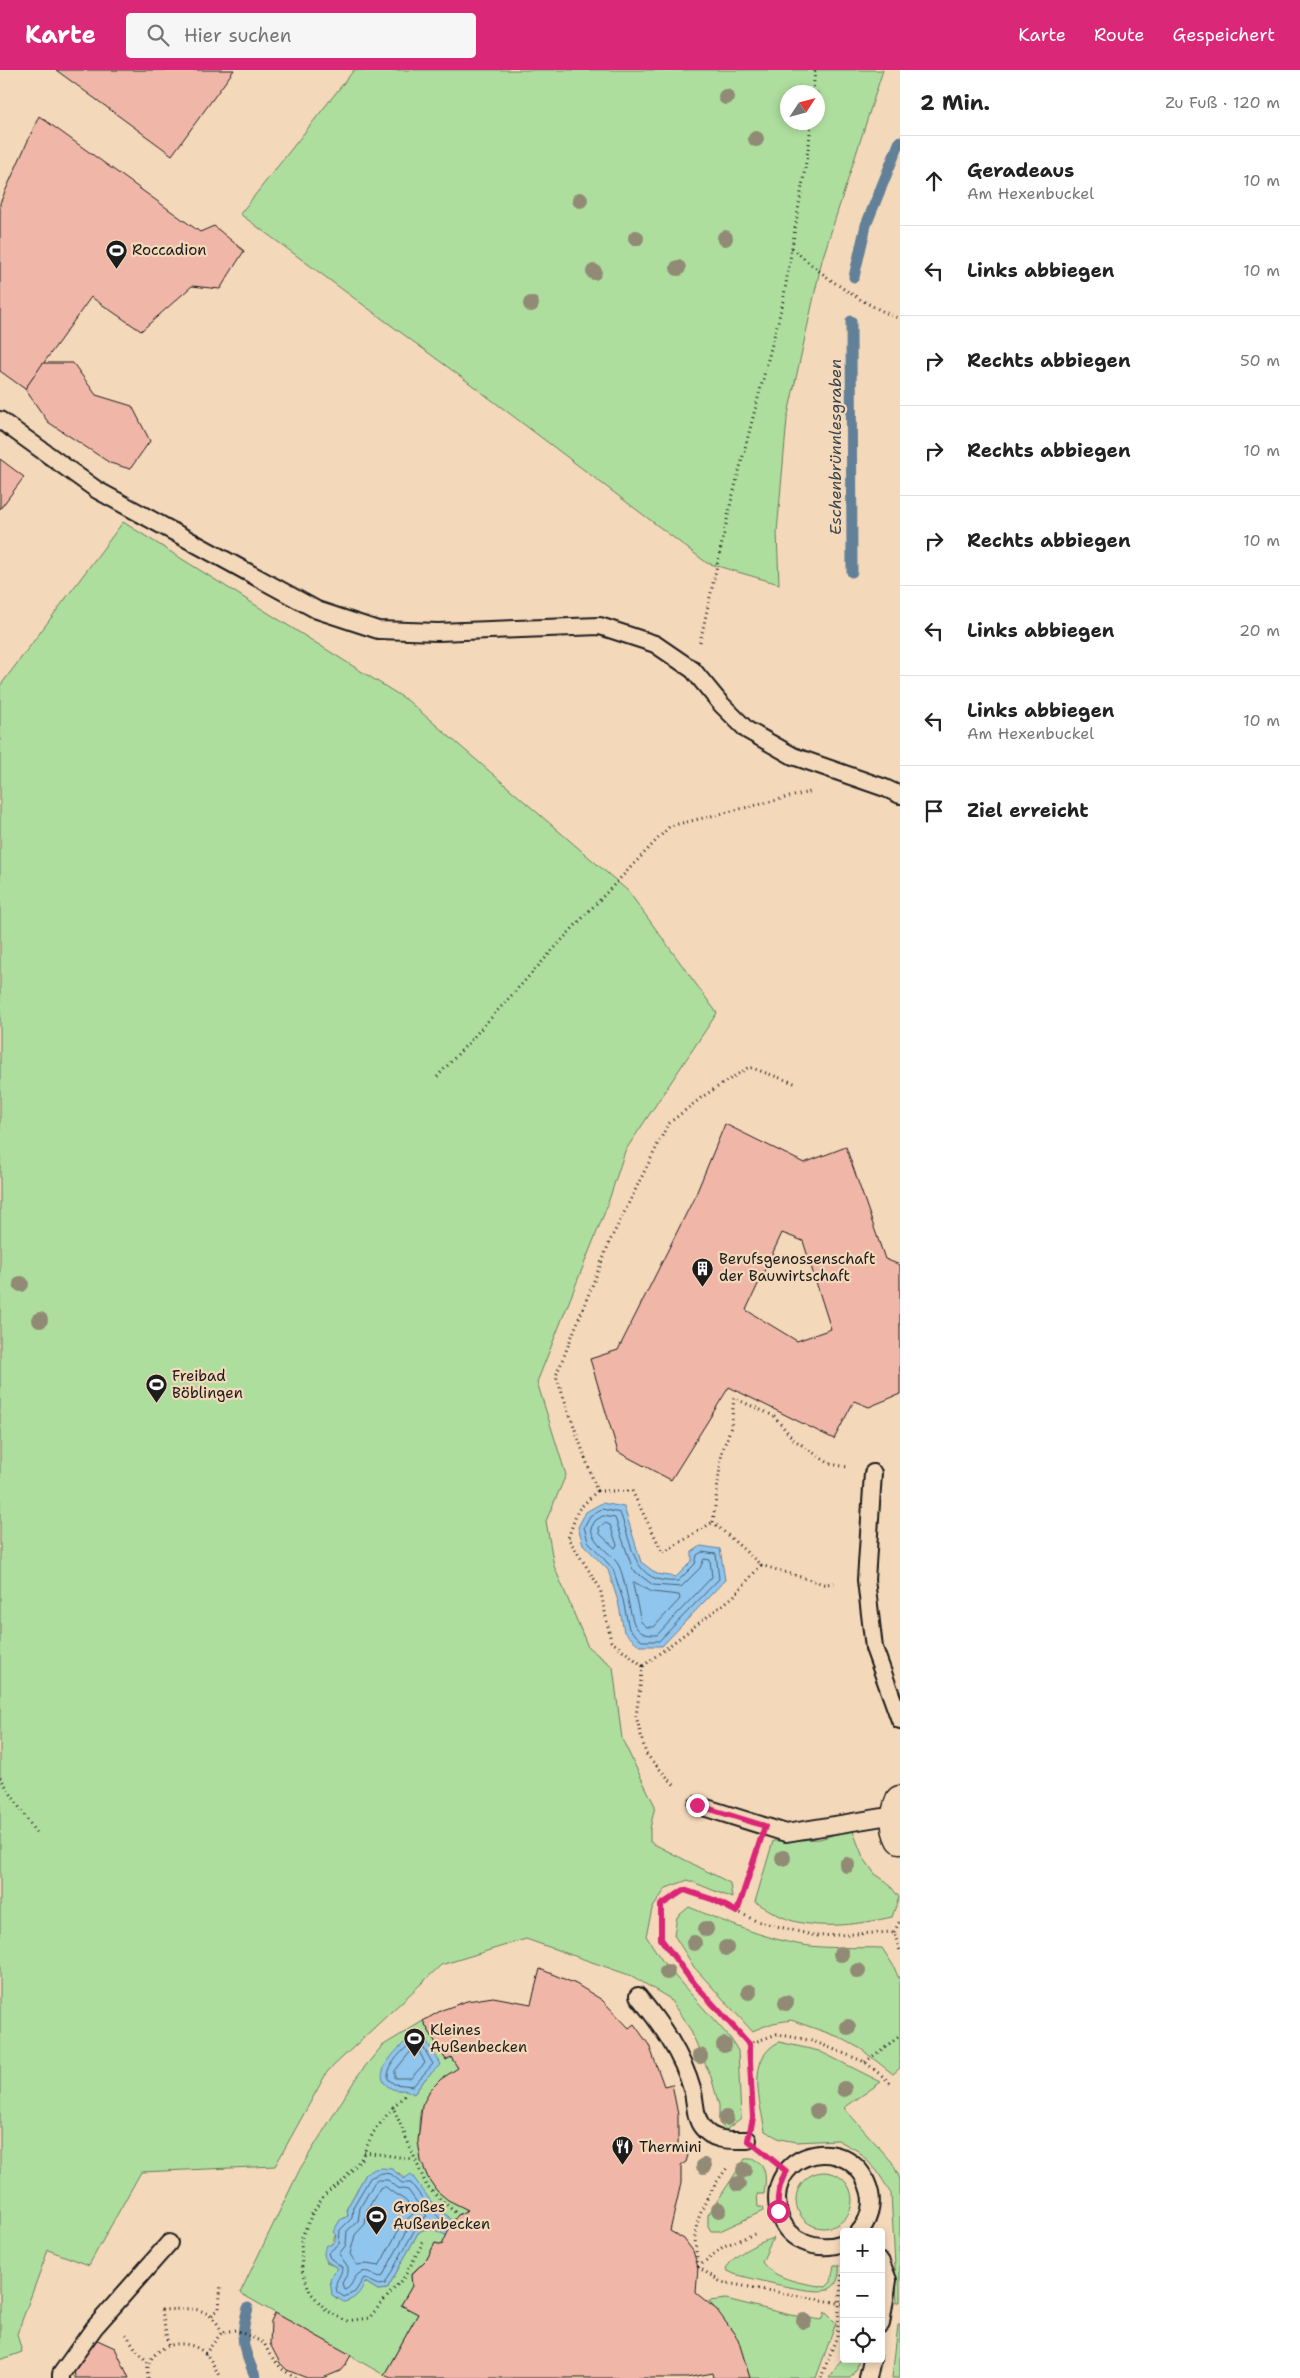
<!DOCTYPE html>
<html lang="de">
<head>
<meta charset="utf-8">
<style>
  :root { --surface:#fff; --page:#f6f6f6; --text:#222; --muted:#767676; --line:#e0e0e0; --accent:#db2777 }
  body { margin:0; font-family:"Shantell Sans",sans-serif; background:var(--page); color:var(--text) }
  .controls { position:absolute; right:15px; bottom:15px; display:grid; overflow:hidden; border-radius:5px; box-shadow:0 2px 8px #0003 }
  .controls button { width:45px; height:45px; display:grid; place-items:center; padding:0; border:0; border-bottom:1px solid var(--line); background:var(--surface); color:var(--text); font:25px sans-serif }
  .compass { position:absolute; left:780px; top:15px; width:45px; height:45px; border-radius:50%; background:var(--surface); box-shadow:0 2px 8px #0003; rotate:54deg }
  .stop { position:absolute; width:15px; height:15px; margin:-11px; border:4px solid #db2777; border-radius:50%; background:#fff }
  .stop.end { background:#db2777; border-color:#fff; box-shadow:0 1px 5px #0008 }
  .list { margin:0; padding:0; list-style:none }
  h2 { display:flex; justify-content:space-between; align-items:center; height:65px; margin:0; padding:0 20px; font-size:21px }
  h2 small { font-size:16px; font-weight:400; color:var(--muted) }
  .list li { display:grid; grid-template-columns:32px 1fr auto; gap:15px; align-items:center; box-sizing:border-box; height:90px; padding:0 20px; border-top:1px solid var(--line) }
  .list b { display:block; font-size:19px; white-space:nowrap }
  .list p { margin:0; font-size:16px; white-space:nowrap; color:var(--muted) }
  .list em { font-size:16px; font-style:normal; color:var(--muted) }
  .icon { flex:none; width:28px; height:28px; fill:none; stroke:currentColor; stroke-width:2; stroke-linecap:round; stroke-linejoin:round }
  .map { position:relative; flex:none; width:900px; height:2308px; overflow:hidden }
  header { display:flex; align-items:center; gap:30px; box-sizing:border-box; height:70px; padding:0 25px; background:var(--accent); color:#fff }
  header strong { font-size:24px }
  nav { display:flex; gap:28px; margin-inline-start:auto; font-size:18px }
  .search { width:350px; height:45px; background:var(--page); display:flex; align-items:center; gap:12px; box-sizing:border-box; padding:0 18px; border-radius:5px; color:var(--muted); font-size:19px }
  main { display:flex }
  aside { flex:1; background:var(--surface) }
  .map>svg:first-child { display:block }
</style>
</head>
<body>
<header>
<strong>Karte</strong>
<div class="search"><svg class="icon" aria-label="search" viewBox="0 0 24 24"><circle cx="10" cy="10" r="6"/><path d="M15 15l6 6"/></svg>Hier suchen</div>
<nav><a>Karte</a><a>Route</a><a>Gespeichert</a></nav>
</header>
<main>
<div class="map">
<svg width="900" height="2308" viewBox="0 0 900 2308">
  <rect width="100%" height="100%" fill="#f4d8ba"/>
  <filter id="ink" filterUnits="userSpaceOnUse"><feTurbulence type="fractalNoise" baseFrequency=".02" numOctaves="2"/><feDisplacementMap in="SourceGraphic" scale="10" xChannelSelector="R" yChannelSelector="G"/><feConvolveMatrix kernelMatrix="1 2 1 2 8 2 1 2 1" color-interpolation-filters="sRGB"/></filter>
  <g filter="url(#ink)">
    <g fill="#aede9e" stroke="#657d5d" fill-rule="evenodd">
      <path d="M354,0H883L822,190L787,349L777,462L779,514L707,493L464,309L240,144ZM788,22H818V52H788Z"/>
      <polygon points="123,452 407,630 628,821 717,943 625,1081 606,1139 537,1312 566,1405 546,1451 554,1496 588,1577 613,1597 622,1669 655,1736 650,1759 650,1772 730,1813 732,1828 688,1810 666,1818 652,1839 646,1866 665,1895 731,1969 738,1981 741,2048 726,2060 719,2053 719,2035 711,2007 690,1959 669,1928 632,1906 526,1869 441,1895 327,2002 275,2096 141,2102 89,2195 48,2180 17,2264 22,2282 0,2290 0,616"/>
      <path d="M852,1759L863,1787L875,1804L887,1812L899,1827L892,1847C861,1854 821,1860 790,1850C778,1846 766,1838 755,1832L773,1771L820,1769Z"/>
      <path d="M689,1837C725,1852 763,1868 802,1875C828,1879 855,1877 882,1878L893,1895L900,1911V1998L893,2004L861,1979L839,1967L791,1950L773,1953L752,1961L694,1897L674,1865L677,1847Z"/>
      <path d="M423,1951L446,1990L451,1987L458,1998C447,2010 431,2022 423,2035C419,2042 419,2054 419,2061C417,2101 435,2123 468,2140L453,2151L399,2103L366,2104L347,2138L348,2146C337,2156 330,2177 326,2192L338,2198C333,2210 327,2220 337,2229L365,2212L378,2220L387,2219L418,2163C428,2155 436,2160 447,2166L442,2175L435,2173L427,2189L411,2204L412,2216L401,2235L418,2244L384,2305L240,2223L300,2099L358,2005L382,1976ZM440,1994L426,2008L414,2024L406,2019L398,2020Z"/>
      <path d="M779,1972L819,1981L881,2012L844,2038L892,2092L900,2109V2232H897L891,2123L877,2101L858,2081L838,2070L796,2072L780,2069L765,2061C760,2032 746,1988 779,1972Z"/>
      <path d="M745,2089C767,2087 767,2107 764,2124H757L758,2137H762L763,2141L720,2161H711L708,2156V2145Z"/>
      <circle cx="824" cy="2130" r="28"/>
      <path d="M773,2168L762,2192C774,2210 806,2214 826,2217L831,2212L834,2195H839C840,2205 838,2216 827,2220C812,2225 751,2208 734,2204L726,2200C731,2185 758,2173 773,2168Z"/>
      <polygon points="726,2229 790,2245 822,2250 825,2242 836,2253 816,2308 750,2308 737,2268 709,2231"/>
      <polygon points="898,2255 900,2255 900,2308 892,2308"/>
      <polygon points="844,2281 844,2289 859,2289 857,2298 850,2308 829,2308 842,2289"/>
    </g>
    <g fill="#90c5ed" stroke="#628199">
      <polygon points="602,1433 624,1437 641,1492 657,1504 676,1507 692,1491 692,1482 701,1476 720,1479 725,1510 662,1576 640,1576 624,1562 618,1531 608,1500 583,1474 578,1457 586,1442"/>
      <path d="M419,1960L441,1994L426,2008L414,2024C404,2017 397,2023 389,2017C366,2003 408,1969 419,1960Z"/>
      <path d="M382,2098L392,2099L404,2109L411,2104L433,2134L453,2151L447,2166C436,2160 428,2155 418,2163L387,2219L378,2220L365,2212C360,2223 356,2229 344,2232L332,2225L330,2209L338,2198C326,2192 321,2188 326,2175H331L335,2171L336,2165L333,2162L340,2150L348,2146L347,2138L366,2104L375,2099Z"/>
    </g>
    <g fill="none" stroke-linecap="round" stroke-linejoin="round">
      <g stroke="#4a6070" stroke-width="1">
        <path d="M602,1439L620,1443C633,1475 632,1515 678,1511L695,1494L697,1485L702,1482L716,1484L719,1509L659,1571H642L629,1559L623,1530L613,1499L588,1471L584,1457L590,1446Z"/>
        <path d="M603,1446L615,1448L633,1500L653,1515L681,1517L700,1498L704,1489L710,1490L712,1507L657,1565C648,1565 642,1565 636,1557C630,1551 626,1508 618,1494C609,1481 593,1474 591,1458L595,1451Z"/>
        <polygon points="605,1453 610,1455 617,1475 615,1478 600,1464 599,1458"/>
        <polygon points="634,1512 652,1522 679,1525 680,1529 654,1557 647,1557 641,1552 633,1515"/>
        <path d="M416,1969L419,1970L433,1994L413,2016L394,2014L388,2009C387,1993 405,1978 416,1969Z"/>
        <polygon points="414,1978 418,1979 425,1993 411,2008 395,2008 395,2001"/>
        <path d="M382,2103L391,2104L402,2113H411L429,2137L446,2155L443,2158C432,2153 424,2151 414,2161L385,2214L379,2215L364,2208L355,2222L344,2227L337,2222C333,2209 342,2208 342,2197L330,2188L328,2183L339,2174L340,2160L352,2148L353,2137L370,2108Z"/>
        <path d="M378,2110H388L398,2118L408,2120L427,2146L409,2157L382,2207C374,2207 368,2198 360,2203C352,2207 353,2218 344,2220L342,2213L348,2203V2197L339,2184L346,2175L347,2161L358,2151L360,2138L374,2113Z"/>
        <path d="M386,2117C397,2128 408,2127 414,2143L402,2154L379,2196L366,2194L357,2195L350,2184L355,2165L365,2154L367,2140L380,2118Z"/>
      </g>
      <g stroke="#628199" stroke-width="11">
        <polyline points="854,207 866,155 900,71"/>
        <polyline points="851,251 852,502"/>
        <path d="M248,2238C239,2269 243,2279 256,2308"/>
      </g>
    </g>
    <g fill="#f0b7a9" stroke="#1c1c1c" fill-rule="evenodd">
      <polygon points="56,0 234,0 172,85"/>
      <polygon points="39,46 200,162 214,156 244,181 220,219 192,216 141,261 91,227 25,319 0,301 0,133"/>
      <polygon points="43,293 73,293 96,325 132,336 150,371 130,399 110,393 48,352 25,319"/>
      <polygon points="0,389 24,407 0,439"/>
      <path d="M725,1054L804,1093L846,1077L885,1189L900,1195V1324L869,1337L854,1331L834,1369L729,1317L671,1410L618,1382L590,1289L618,1280L696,1124ZM782,1163L803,1171L831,1259L797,1271L746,1240Z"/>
      <polygon points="540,1899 576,1914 602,1930 629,1958 634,1954 649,1975 664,2016 672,2014 678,2045 678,2078 684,2080 688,2085 686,2092 681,2095 681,2113 670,2161 684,2169 693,2181 698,2197 696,2223 717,2240 738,2269 750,2308 714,2308 713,2303 686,2308 391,2308 384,2305 418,2244 401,2235 412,2216 411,2205 427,2189 435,2173 442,2175 453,2151 458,2145 468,2140 448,2130 437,2121 428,2108 421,2091 418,2071 422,2036 430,2020 441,2009 458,1998 451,1987 446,1990 423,1951 442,1940 467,1931 493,1927 531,1934"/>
      <polygon points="275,2243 351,2285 346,2294 340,2301 323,2308 307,2308 287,2300 280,2293 270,2274 271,2251"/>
      <polygon points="93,2268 115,2278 129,2308 75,2308 74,2297"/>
    </g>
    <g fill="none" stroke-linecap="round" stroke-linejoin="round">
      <defs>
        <g id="service">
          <polyline points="0,350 97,420 317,540 378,560 438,562 600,556 655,574 693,600 721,634 747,660 793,686 885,718 900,725"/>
          <polyline points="873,1403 866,1510 874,1578 900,1650"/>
          <polyline points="697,1735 786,1763 895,1745"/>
          <path d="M638,1926C661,1954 682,1984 692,2019C696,2031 694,2047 702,2057C713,2072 731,2070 748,2070"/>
          <path d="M844,2173C816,2182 784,2171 778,2139C767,2079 855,2060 870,2123C873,2136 868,2152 859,2162"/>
          <polyline points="881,2192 888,2210 881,2254"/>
          <polyline points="61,2308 61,2304 94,2258 169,2173"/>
          <polyline points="868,2308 872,2289"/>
        </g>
        <path id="minor" d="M900,1730C895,1743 893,1756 900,1769"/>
      </defs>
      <use href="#service" stroke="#1c1c1c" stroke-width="20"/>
      <use href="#minor" stroke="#1c1c1c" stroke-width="31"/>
      <g stroke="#1c1c1c" stroke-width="3" stroke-dasharray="1 4" stroke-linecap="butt">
        <polyline points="813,22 815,0"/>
        <path d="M792,178C827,209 857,231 900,249"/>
        <polyline points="700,572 731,432 783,232 809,74 811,52"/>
        <polyline points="437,1007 572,859 670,756 810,722"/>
        <polyline points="597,1421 632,1421 663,1483 713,1452"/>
        <polyline points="713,1452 722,1382 731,1357 734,1328 774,1346 793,1369 830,1394 848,1397"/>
        <polyline points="761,1495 824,1514 838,1513"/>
        <polyline points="643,1596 611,1571 600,1518 568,1468 578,1440 597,1421 556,1306 610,1171 668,1054 702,1027 749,997 797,1014"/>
        <polyline points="643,1596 734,1526 761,1495 713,1452"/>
        <polyline points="643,1596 636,1646 646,1684 676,1717"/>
        <polyline points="0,1707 37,1765"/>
        <polyline points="737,1842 756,1783"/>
        <polyline points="894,1862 900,1851"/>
        <polyline points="749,1974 691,1911 661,1869 661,1835 684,1820 715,1830 756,1851 816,1866 894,1862 900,1881"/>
        <polyline points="865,1992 900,1966"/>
        <polyline points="393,2037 407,2023"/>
        <polyline points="753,2045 749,1974 777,1964 813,1971 865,1992 892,2014"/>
        <polyline points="364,2082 413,2089"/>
        <polyline points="423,2172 405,2206 369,2248 346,2251 326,2240 310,2222 302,2200 301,2169 312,2144 325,2124 343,2111 361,2089 373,2063 393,2037 427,2117 458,2145"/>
        <polyline points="698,2197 721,2212 844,2234"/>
        <path d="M698,2197C697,2187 695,2176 695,2166C697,2142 713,2116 727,2098"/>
        <polyline points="698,2197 724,2176 757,2163"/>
        <polyline points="212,2245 219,2239 221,2214"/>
        <polyline points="126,2264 135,2278 148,2293"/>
        <path d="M168,2275L162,2240C190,2239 208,2233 222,2262"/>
        <polyline points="205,2284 222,2262 236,2260 264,2273 270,2285 282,2299 295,2308"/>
        <path d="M148,2308C148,2303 147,2296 149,2293C160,2271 189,2268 206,2284C212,2291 216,2300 220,2308"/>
        <polyline points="821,2308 837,2266 842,2202"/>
      </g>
      <use href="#service" stroke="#f4d8ba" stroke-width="16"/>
      <use href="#minor" stroke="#f4d8ba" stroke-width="28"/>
    </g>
    <g fill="#918b75">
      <circle cx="726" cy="27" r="8"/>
      <circle cx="756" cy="69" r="8"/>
      <circle cx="580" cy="130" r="8"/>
      <circle cx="636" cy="168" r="8"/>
      <circle cx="725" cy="168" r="8"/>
      <circle cx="678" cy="198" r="8"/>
      <circle cx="594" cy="202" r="8"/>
      <circle cx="531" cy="234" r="8"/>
      <circle cx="21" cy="1214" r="8"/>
      <circle cx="40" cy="1250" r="8"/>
      <circle cx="783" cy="1788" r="8"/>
      <circle cx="847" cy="1795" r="8"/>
      <circle cx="706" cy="1859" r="8"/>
      <circle cx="694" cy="1873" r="8"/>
      <circle cx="726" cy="1878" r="8"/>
      <circle cx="841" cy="1884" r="8"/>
      <circle cx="858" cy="1901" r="8"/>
      <circle cx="667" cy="1902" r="8"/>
      <circle cx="749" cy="1922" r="8"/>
      <circle cx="786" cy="1933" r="8"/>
      <circle cx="848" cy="1957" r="8"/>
      <circle cx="724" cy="1975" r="8"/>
      <circle cx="700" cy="1986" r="8"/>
      <circle cx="844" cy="2019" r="8"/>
      <circle cx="817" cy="2041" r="8"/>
      <circle cx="726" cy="2048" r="8"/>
      <circle cx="704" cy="2096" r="8"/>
      <circle cx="744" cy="2100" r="8"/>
      <circle cx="738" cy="2114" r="8"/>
      <circle cx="719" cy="2140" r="8"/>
      <circle cx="804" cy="2251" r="8"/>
    </g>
  </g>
  <g fill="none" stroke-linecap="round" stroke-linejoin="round" filter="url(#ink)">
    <path stroke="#db2777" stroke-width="6" d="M697,1735L765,1756L737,1842L714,1830L684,1820L661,1835V1869L691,1910L749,1974L753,2048L748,2070L786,2101C779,2115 777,2125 778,2141"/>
  </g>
  <defs>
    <symbol id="stadium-pin" viewBox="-11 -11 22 30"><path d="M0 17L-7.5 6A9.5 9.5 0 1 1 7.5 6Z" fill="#1c1c1c" stroke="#f4d8ba"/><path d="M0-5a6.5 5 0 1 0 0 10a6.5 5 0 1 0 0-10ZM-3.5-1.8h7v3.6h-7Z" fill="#fff"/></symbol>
    <symbol id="building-pin" viewBox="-11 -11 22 30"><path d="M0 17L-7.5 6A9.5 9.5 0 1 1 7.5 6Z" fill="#1c1c1c" stroke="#f4d8ba"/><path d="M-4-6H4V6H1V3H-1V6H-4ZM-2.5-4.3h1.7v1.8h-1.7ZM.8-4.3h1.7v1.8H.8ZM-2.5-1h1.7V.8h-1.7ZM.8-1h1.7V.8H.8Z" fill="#fff"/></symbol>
    <symbol id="restaurant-pin" viewBox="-11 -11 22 30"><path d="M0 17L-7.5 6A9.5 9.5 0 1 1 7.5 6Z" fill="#1c1c1c" stroke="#f4d8ba"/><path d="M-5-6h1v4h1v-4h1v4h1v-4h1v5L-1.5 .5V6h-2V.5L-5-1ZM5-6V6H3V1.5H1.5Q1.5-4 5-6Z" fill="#fff"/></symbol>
  </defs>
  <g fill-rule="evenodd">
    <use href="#stadium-pin" x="104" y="168" width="25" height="34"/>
    <use href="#building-pin" x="690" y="1186" width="25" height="34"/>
    <use href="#stadium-pin" x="144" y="1302" width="25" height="34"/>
    <use href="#stadium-pin" x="402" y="1956" width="25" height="34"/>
    <use href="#restaurant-pin" x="610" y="2064" width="25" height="34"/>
    <use href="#stadium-pin" x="364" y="2134" width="25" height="34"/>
  </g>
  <g text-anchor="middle" stroke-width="4.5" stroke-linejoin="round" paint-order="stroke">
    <g font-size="15" fill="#1c1c1c" stroke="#f4d8ba" text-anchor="start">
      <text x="132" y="185">Roccadion</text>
      <text x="719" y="1194">Berufsgenossenschaft<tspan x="719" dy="17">der Bauwirtschaft</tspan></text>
      <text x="172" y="1311">Freibad<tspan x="172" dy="17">Böblingen</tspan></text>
      <text x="430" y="1965">Kleines<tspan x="430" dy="17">Außenbecken</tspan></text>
      <text x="639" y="2082">Thermini</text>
      <text x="393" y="2142">Großes<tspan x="393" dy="17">Außenbecken</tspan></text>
    </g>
    <g font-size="16" font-style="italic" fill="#394650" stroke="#f4d8ba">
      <text transform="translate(835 377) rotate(-90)" y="6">Eschenbrünnlesgraben</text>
    </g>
  </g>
</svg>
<div class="controls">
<button>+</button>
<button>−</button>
<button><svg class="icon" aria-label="locate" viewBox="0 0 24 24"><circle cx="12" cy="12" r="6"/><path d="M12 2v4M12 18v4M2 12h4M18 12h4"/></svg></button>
</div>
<svg class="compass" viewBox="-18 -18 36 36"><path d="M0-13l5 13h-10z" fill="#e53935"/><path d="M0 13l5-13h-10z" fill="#767676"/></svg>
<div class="stop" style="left:778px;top:2141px"></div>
<div class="stop end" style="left:697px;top:1735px"></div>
</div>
<aside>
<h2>2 Min.<small>Zu Fuß · 120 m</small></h2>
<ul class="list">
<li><svg class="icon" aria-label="ahead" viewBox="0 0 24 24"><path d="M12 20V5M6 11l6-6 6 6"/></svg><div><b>Geradeaus</b><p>Am Hexenbuckel</p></div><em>10 m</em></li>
<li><svg class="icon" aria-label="left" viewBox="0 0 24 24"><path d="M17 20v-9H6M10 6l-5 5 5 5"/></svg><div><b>Links abbiegen</b></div><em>10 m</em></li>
<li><svg class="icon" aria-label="right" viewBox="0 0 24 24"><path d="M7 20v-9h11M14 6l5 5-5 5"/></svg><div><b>Rechts abbiegen</b></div><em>50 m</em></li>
<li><svg class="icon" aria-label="right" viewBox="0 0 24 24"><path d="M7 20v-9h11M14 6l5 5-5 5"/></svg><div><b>Rechts abbiegen</b></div><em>10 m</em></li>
<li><svg class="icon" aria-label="right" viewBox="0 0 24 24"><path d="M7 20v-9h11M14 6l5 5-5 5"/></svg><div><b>Rechts abbiegen</b></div><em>10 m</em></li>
<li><svg class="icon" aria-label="left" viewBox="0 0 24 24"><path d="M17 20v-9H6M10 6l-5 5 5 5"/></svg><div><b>Links abbiegen</b></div><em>20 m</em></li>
<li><svg class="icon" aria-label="left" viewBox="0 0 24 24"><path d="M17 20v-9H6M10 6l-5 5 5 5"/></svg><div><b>Links abbiegen</b><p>Am Hexenbuckel</p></div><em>10 m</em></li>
<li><svg class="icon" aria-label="arrive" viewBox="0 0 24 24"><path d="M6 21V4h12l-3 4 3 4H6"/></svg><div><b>Ziel erreicht</b></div></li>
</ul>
</aside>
</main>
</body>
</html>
